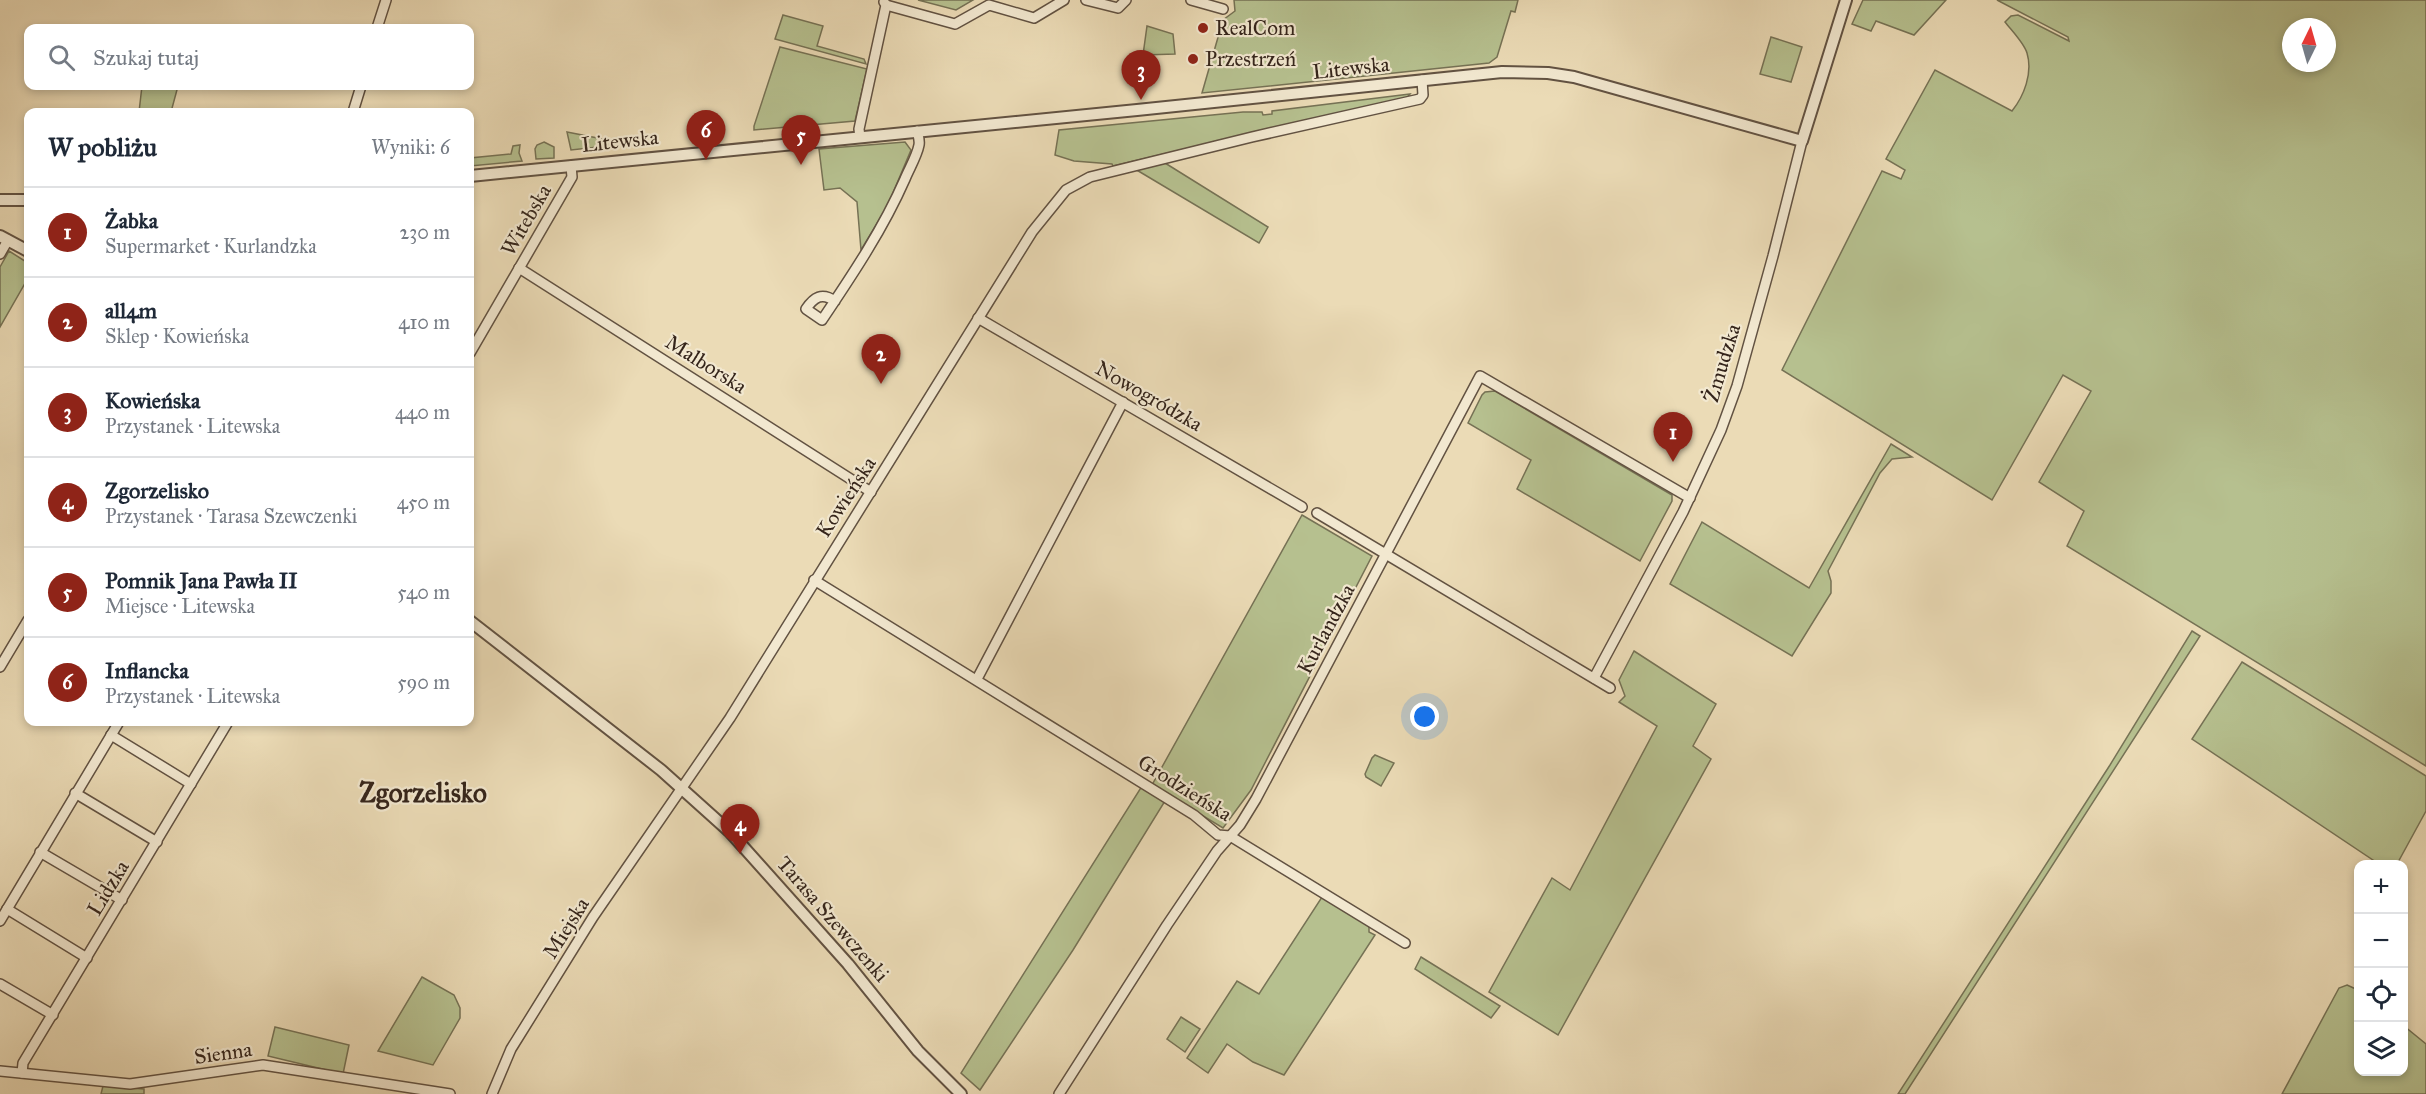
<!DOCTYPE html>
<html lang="pl">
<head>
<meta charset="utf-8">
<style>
  :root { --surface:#fff; --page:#f2f2f3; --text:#1f2937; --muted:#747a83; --line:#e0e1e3; --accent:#8f2418 }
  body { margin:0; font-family:"IM FELL Great Primer",serif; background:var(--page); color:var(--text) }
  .controls { position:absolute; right:18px; bottom:18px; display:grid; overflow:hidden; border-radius:12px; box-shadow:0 3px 9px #0003 }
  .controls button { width:54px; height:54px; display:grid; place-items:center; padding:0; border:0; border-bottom:2px solid var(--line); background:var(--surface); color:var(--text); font:30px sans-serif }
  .compass { position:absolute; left:2282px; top:18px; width:54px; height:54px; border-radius:50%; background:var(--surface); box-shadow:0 3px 9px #0003; rotate:5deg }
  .you { position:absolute; left:1425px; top:717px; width:21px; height:21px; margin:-15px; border:4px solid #fff; border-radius:50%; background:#1a73e8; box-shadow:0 0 0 9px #1a73e833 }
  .badge { display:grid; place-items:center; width:39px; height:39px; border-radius:50%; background:var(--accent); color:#fff; font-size:20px; font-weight:700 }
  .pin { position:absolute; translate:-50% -50px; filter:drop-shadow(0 2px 3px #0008) }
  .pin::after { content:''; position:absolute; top:32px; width:21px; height:18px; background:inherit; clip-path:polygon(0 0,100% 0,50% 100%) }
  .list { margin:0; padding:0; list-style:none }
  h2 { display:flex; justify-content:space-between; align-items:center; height:78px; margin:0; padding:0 24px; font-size:26px }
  h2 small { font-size:20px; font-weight:400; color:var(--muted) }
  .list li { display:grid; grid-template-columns:39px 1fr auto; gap:18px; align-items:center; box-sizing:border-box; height:90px; padding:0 24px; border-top:2px solid var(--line) }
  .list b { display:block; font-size:22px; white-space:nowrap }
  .list p { margin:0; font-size:20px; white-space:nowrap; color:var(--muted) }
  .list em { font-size:20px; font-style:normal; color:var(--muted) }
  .icon { flex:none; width:33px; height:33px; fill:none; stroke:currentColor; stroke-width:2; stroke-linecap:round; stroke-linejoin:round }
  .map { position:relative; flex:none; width:2426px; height:1094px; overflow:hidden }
  .search { position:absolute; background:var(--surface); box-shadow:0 3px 9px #0003; left:24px; top:24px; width:450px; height:66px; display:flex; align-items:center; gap:15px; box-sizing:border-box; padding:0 21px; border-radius:12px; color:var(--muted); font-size:22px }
  .panel { position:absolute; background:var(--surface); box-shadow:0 3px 9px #0003; left:24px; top:108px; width:450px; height:618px; border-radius:12px }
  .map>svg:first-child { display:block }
</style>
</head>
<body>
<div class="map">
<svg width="2426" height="1094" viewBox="0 0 2426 1094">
  <rect width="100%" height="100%" fill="#ebdbb6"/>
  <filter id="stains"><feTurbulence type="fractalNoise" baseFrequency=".00333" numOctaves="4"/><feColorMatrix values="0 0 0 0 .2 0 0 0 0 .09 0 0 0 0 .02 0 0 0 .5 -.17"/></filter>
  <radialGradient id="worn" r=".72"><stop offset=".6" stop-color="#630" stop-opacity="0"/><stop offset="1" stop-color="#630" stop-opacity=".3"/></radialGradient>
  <g fill="#b6c08f" stroke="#767255" stroke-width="1.5" fill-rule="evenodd">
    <polygon points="918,0 973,0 956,10"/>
    <polygon points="1234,0 1518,0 1515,12 1511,11 1497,57 1489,63 1202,93 1223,20 1235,11"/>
    <polygon points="1863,0 1946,0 1914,35 1876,21 1871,31 1852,24"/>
    <path d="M1997,0H2426V766L2067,546L2084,511L2039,482L2091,391L2063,375L1992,500L1782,370L1882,171L1901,179L1905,170L1886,159L1935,70L2012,111C2024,96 2033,73 2027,53C2024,43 2012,31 2005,22L2011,16L2018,15L2069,41L2068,37ZM2291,27H2327V63H2291Z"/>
    <polygon points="783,15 823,26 817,46 864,59 866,64 775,39"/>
    <polygon points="1147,26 1173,34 1175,54 1143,55"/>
    <polygon points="1771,37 1802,47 1791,82 1760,74"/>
    <polygon points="780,47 867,69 855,121 754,130 754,126"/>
    <polygon points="142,86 178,86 171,112 139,112"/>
    <polygon points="1410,94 1405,100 1290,124 1113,166 1112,164 1074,161 1055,155 1059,130 1243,112 1262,112 1263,115 1272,114 1272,111"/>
    <polygon points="567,132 623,143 625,144 571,150"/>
    <polygon points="544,142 554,147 554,158 536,159 535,149 537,145"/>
    <polygon points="905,142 911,150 887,207 861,250 857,202 840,188 824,190 819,149"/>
    <polygon points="520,145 519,153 522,161 470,166 470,158 511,154 513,146"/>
    <polygon points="1165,163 1268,227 1259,243 1135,169"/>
    <polygon points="9,251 28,263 28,278 0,327 0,267"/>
    <polygon points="1495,391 1672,495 1672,501 1640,561 1517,489 1531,460 1468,423 1482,395 1485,392"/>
    <polygon points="1891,444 1912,457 1892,459 1880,473 1828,571 1831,581 1831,593 1792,656 1670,584 1702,522 1809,588"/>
    <polygon points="1302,515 1372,556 1251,790 1223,828 1152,785"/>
    <polygon points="2192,631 2200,636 1905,1094 1898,1094 2110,765"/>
    <polygon points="1634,651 1716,704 1693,746 1711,759 1558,1035 1489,992 1552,878 1570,890 1657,726 1619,702 1625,696 1619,680"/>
    <polygon points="2242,662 2426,776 2426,811 2397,864 2379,864 2192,739"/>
    <polygon points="1375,755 1394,763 1381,786 1366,777 1365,774 1372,758"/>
    <polygon points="1142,786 1165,801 1073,950 980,1090 961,1073"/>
    <polygon points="1322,897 1369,926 1369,932 1375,935 1284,1075 1253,1062 1227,1044 1208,1073 1187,1058 1237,981 1259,994"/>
    <polygon points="1421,957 1500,1006 1491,1018 1415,969"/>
    <polygon points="422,977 454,995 460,1008 460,1018 433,1065 378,1051"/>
    <polygon points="2347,985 2358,990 2358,1072 2404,1072 2404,1026 2426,1044 2426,1094 2282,1094 2339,988"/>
    <polygon points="1181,1017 1200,1029 1185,1052 1167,1039"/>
    <polygon points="275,1027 349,1045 343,1074 268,1056"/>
    <polygon points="103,1086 144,1089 144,1094 101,1094"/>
  </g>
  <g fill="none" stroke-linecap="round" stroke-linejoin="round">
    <defs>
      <g id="minor">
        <polyline points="1086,0 1118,8 1126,0"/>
        <polyline points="1191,0 1223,9"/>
        <polyline points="886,5 955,24 989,5 1034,18 1064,0"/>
        <polyline points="377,28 386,0"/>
        <polyline points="353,112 361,86"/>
        <polyline points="860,137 859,129 886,5 884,2"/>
        <polyline points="0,254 8,240"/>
        <polyline points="519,268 871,492"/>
        <path d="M835,301C822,292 814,297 806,309L822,320C853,274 883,229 905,179C909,169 917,156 919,145C920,140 918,135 917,131"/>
        <polyline points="978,318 1302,507"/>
        <polyline points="470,353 572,177 571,166"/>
        <polyline points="1317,513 1610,688"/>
        <polyline points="814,580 1194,815 1218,835 1230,836 1405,943"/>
        <polyline points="0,667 28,620"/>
        <polyline points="1594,678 1683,512 1721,430 1737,386 1773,256 1802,141"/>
        <polyline points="977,679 1123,402"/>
        <polyline points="111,735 191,784"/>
        <polyline points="75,793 157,842"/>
        <polyline points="40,852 122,900"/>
        <polyline points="7,909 87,958"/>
        <polyline points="0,921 119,722"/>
        <polyline points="0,984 53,1015"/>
        <polyline points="0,1071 130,1084 263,1065 450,1094"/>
        <polyline points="22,1073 23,1063 228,722"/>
        <polyline points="492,1094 511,1049 593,917 730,718 1032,232 1066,190 1090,177 1252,137 1420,99 1423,95 1422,80"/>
        <polyline points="1059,1094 1167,925 1217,851 1240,825 1256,799 1480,376 1690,498"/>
      </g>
      <g id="tertiary">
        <polyline points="470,176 1137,110 1502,72 1548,73 1574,77 1802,141 1846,0"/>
        <polyline points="0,200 28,200"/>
        <polyline points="0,236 28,251"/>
        <polyline points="470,621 661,770 730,832 848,964 918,1051 961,1094"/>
      </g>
    </defs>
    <use href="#minor" stroke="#625242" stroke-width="12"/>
    <use href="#tertiary" stroke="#625242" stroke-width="14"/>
    <use href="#minor" stroke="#f2e8d0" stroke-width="9"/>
    <use href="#tertiary" stroke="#f2e8d0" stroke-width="10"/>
  </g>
  <g fill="#8f2418" stroke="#f2e8d0" stroke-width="2">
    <circle cx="1203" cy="28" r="6"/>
    <circle cx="1193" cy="59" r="6"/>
  </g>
  <g text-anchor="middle" stroke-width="4.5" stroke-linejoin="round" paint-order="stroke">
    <g font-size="21" fill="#35251b" stroke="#f2e8d0" text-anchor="start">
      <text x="1215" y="35">RealCom</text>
      <text x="1205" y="66">Przestrzeń</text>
    </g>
    <g font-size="21" fill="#35251b" stroke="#f2e8d0">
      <text transform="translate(1351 68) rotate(-6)" y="7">Litewska</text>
      <text transform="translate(620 141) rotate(-6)" y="7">Litewska</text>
      <text transform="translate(526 220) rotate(-60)" y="7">Witebska</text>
      <text transform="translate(1722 363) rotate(-73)" y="7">Żmudzka</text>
      <text transform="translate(706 364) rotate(32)" y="7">Malborska</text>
      <text transform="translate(1149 396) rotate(30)" y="7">Nowogródzka</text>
      <text transform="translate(846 497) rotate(-57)" y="7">Kowieńska</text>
      <text transform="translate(1326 629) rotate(-62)" y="7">Kurlandzka</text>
      <text transform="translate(1185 788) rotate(32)" y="7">Grodzieńska</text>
      <text transform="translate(108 888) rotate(-59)" y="7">Lidzka</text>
      <text transform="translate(833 919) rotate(49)" y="7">Tarasa Szewczenki</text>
      <text transform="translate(566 928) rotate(-58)" y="7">Miejska</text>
      <text transform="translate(223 1053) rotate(-8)" y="7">Sienna</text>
    </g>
    <g font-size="27" font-weight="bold" fill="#35251b" stroke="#f2e8d0">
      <text x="423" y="802">Zgorzelisko</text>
    </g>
  </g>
  <rect width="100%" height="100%" filter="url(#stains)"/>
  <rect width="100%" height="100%" fill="url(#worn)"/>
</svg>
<div class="controls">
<button>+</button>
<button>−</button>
<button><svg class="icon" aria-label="locate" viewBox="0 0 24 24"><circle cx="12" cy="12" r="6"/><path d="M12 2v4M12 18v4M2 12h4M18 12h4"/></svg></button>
<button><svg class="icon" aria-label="layers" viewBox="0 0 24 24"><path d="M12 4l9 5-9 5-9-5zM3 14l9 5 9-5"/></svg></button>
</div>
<svg class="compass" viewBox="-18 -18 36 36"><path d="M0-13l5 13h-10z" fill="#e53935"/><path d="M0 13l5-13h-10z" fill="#747a83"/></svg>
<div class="you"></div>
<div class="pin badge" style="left:1673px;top:462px">1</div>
<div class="pin badge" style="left:881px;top:384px">2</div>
<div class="pin badge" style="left:1141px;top:100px">3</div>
<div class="pin badge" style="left:740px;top:854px">4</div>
<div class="pin badge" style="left:801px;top:165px">5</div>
<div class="pin badge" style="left:706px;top:160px">6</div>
<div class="search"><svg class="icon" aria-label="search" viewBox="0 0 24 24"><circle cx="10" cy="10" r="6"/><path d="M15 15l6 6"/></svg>Szukaj tutaj</div>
<section class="panel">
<h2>W pobliżu<small>Wyniki: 6</small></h2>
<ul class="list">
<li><span class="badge">1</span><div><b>Żabka</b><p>Supermarket · Kurlandzka</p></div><em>230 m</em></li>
<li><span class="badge">2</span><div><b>all4m</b><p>Sklep · Kowieńska</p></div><em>410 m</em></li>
<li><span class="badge">3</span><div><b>Kowieńska</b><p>Przystanek · Litewska</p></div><em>440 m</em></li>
<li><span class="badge">4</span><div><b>Zgorzelisko</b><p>Przystanek · Tarasa Szewczenki</p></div><em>450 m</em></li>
<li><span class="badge">5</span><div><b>Pomnik Jana Pawła II</b><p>Miejsce · Litewska</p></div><em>540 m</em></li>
<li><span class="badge">6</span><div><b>Inflancka</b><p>Przystanek · Litewska</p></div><em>590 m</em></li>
</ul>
</section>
</div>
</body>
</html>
